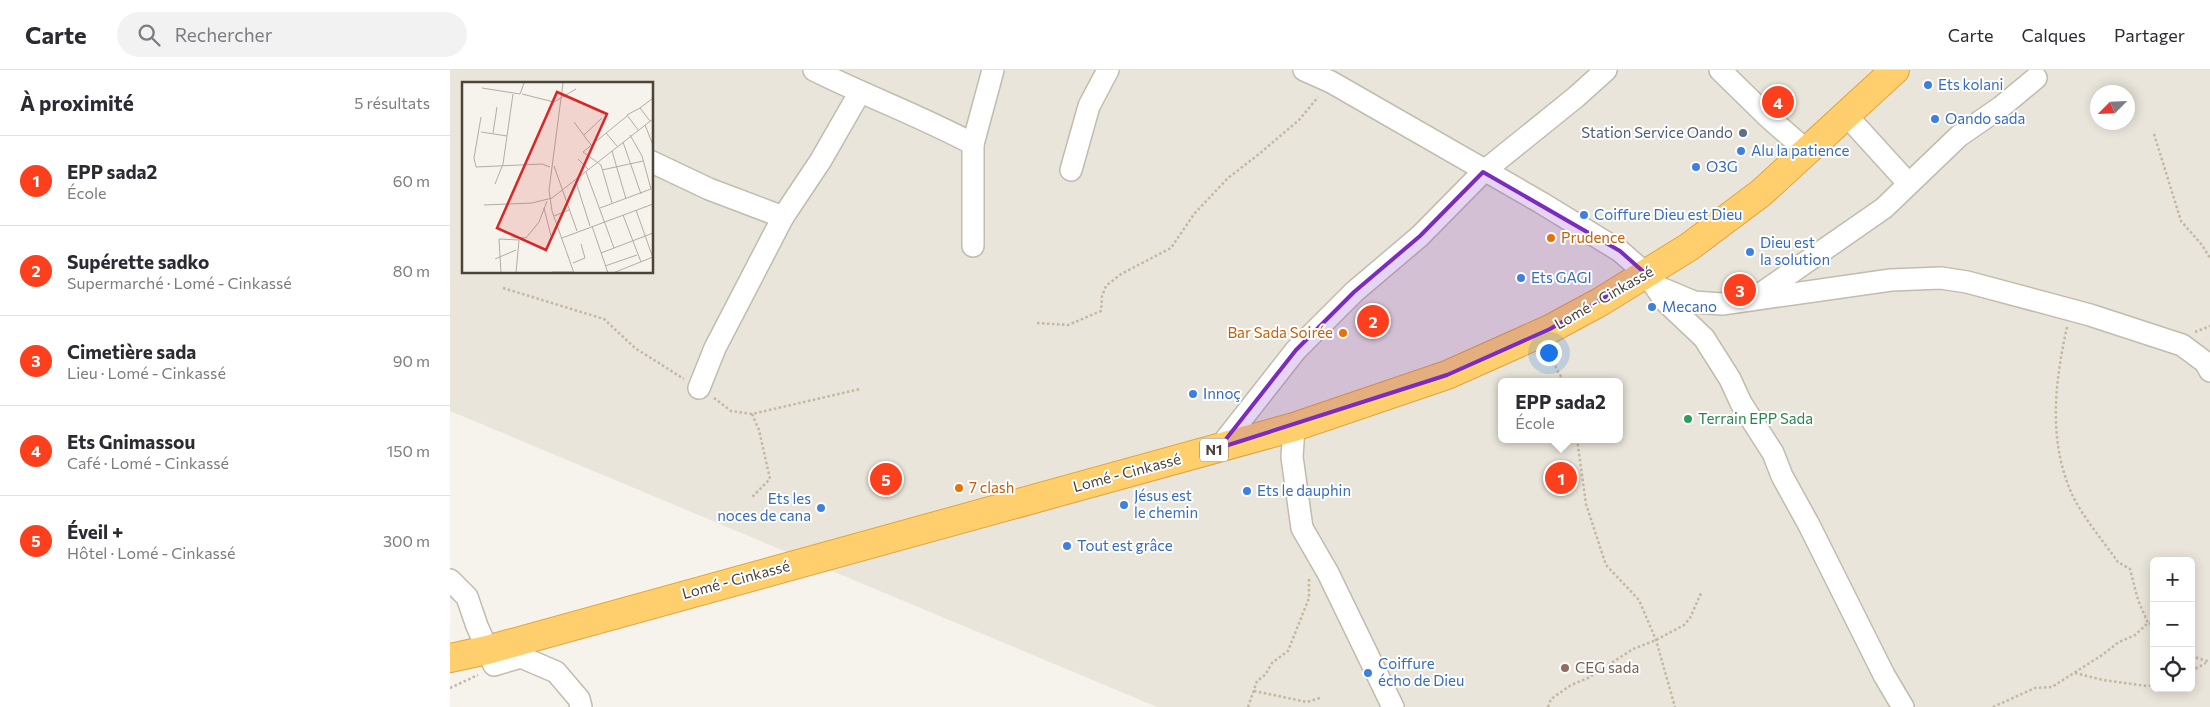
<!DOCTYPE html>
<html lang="fr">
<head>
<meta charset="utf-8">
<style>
  :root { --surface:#fff; --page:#f2f2f3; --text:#2b2b33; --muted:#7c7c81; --line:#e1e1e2; --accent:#fc3f1d }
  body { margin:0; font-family:Commissioner,sans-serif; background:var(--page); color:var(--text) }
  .controls { position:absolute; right:15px; bottom:15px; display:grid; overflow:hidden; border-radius:8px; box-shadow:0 2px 12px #0003 }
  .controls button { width:45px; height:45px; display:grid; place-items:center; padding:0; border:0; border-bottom:1px solid var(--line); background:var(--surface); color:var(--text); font:25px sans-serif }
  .compass { position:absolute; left:1640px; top:15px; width:45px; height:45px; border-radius:50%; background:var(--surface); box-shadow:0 2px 12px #0003; rotate:246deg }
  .you { position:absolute; left:1098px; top:282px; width:18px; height:18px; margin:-12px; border:4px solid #fff; border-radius:50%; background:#1a73e8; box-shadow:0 0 0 8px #1a73e833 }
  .badge { display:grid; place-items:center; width:32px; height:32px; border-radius:50%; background:var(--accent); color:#fff; font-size:16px; font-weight:700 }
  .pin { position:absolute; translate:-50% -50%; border:2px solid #fff; box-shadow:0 1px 5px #0006 }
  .popup { position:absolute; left:1048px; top:308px; width:125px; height:65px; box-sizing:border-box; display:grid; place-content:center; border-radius:8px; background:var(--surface); filter:drop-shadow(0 1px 4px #0005); font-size:16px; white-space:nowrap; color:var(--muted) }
  .popup b { font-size:19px; color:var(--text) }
  .popup::after { content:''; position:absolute; left:50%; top:100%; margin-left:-10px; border:10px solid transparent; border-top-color:var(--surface) }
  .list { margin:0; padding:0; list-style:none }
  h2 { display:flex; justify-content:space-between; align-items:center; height:65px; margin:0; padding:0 20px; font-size:21px }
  h2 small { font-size:16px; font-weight:400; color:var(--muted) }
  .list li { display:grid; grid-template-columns:32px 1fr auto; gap:15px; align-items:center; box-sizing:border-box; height:90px; padding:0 20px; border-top:1px solid var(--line) }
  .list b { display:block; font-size:19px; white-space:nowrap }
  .list p { margin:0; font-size:16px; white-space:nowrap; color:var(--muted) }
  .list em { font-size:16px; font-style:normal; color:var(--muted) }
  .icon { flex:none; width:28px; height:28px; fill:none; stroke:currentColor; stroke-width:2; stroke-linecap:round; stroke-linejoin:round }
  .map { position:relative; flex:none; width:1760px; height:637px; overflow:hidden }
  header { display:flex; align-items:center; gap:30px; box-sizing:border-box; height:70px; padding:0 25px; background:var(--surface); border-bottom:1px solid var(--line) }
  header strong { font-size:24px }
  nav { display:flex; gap:28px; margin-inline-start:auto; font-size:18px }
  .search { width:350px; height:45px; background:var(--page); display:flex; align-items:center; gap:12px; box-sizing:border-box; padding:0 18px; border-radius:28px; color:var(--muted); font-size:19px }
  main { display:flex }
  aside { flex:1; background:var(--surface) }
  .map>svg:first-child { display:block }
</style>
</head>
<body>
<header>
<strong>Carte</strong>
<div class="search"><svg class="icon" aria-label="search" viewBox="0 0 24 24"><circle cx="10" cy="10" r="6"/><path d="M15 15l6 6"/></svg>Rechercher</div>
<nav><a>Carte</a><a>Calques</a><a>Partager</a></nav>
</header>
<main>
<aside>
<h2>À proximité<small>5 résultats</small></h2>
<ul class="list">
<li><span class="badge">1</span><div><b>EPP sada2</b><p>École</p></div><em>60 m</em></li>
<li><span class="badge">2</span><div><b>Supérette sadko</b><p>Supermarché · Lomé - Cinkassé</p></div><em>80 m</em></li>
<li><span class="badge">3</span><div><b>Cimetière sada</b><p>Lieu · Lomé - Cinkassé</p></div><em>90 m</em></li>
<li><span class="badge">4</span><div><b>Ets Gnimassou</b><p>Café · Lomé - Cinkassé</p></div><em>150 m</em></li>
<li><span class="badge">5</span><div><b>Éveil +</b><p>Hôtel · Lomé - Cinkassé</p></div><em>300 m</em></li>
</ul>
</aside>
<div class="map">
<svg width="1760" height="637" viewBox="0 0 1760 637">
  <rect width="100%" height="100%" fill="#f6f3ec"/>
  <path fill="#eae5da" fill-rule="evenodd" d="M0,0H1760V637H707L0,341ZM14,14H202V202H14ZM1648,22H1678V52H1648ZM1052,312H1170V369H1052ZM1704,491H1741V618H1704Z"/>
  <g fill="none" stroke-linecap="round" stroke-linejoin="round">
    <defs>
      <g id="minor">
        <path d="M364,0C416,26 471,46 523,74L543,0"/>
        <polyline points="854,0 881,12 1090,132 1170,181 1196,204 1216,232 1254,268 1280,309 1291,333 1323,383 1332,406 1359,455 1434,605 1453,637"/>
        <polyline points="1270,0 1318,47 1357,81"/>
        <polyline points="1397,46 1458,113"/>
        <polyline points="202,92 259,119 333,147"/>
        <polyline points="621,100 639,36 658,0"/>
        <polyline points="523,176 523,74"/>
        <polyline points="1206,216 1244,232 1272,234 1441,210 1491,208 1517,212 1640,245 1732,275 1755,292 1760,301"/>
        <polyline points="1303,229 1434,138 1509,66 1551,37 1586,8"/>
        <polyline points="249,318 265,278 333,147 371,90 410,22"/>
        <polyline points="844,357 842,387 852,458 878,503 943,637"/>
        <polyline points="769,378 846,280 904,222 970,166 1033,102 1126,27 1156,0"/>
        <polyline points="0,510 17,527 27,556 44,595 71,587 106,602 129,629 131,637"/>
      </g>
      <polyline id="highway" points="0,588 37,580 844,357 997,305 1100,259 1150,232 1239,177 1311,123 1445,0"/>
    </defs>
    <use href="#minor" stroke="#c2bbae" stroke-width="24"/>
    <use href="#highway" stroke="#e0a43c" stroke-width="30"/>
    <g stroke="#c4b79f" stroke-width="2.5" stroke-dasharray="2.5 2.5" stroke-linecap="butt">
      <polyline points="1704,64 1731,151 1752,175 1760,188"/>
      <polyline points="53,218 154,249 185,278 234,309"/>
      <polyline points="587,253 618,255 651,241 652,226 656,216 671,204 721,178 744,144 778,108 809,84 849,50 868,27"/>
      <path d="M1617,257C1605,311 1598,369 1621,422C1631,445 1653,471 1668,492L1680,499L1688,530L1698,553"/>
      <polyline points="1745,262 1760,256"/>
      <polyline points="1103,281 1106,298 1114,312"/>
      <polyline points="264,328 281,341 302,344 410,319"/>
      <polyline points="302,344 309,360 320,409 302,427"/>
      <polyline points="1127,369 1136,434 1156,495 1189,530 1206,570 1225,637"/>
      <polyline points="1741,586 1760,592"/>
      <polyline points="1741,601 1756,593"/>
      <polyline points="1625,603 1653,610 1697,616 1704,615"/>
      <polyline points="0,618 28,605"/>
      <polyline points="804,621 857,632 870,628"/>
      <polyline points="798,637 807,611 815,605 822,593 838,581 859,528 859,508"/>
      <polyline points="1098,637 1101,629 1121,615 1138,608 1183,579 1206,570 1234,555 1240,548 1252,521"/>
      <polyline points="1543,637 1585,618 1602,617 1652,585 1669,572 1685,565 1698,553 1704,555"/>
    </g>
    <use href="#minor" stroke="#fff" stroke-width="21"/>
    <use href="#highway" stroke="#ffcf6e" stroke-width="28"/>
  </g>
  <path fill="#7b2cbf" fill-opacity="0.2" stroke="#7b2cbf" stroke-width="4" stroke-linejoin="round" d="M1033,102L1170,181L1196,204L1100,259L997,305L769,378L846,280L904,222L970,166Z"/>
  <g fill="#3f7fe0" stroke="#fff" stroke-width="2">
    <circle cx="1478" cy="15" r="5"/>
    <circle cx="1485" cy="49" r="5"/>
    <circle cx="1291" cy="81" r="5"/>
    <circle cx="1246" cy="97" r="5"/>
    <circle cx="1134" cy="145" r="5"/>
    <circle cx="1300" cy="182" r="5"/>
    <circle cx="1071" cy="208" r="5"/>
    <circle cx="1202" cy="237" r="5"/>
    <circle cx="743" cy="324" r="5"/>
    <circle cx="797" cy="421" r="5"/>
    <circle cx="674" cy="435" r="5"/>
    <circle cx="371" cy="438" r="5"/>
    <circle cx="617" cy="476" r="5"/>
    <circle cx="918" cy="603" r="5"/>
  </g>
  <circle fill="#5c6f8a" stroke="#fff" stroke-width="2" cx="1293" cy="63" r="5"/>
  <g fill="#e8710a" stroke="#fff" stroke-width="2">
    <circle cx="1101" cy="168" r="5"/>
    <circle cx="893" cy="263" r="5"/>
    <circle cx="509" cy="418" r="5"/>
  </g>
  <circle fill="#2e9e5b" stroke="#fff" stroke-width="2" cx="1238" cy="349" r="5"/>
  <circle fill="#8d6e63" stroke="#fff" stroke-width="2" cx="1115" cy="598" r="5"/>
  <g text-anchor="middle" stroke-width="4" stroke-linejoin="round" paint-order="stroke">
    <rect fill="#fff" stroke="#817c74" stroke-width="1" x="750" y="368.5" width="28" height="23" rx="4"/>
    <g font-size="14" font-weight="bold" fill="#4b4439">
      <text x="764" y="385">N1</text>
    </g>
    <g font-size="15" fill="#366cbe" stroke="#fff" text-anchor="start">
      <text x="1488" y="20">Ets kolani</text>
      <text x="1495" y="54">Oando sada</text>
      <text x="1301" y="86">Alu la patience</text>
      <text x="1256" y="102">O3G</text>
      <text x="1144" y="150">Coiffure Dieu est Dieu</text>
      <text x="1310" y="178">Dieu est<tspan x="1310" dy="17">la solution</tspan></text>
      <text x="1081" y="213">Ets GAGI</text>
      <text x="1212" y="242">Mecano</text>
      <text x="753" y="329">Innoç</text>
      <text x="807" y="426">Ets le dauphin</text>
      <text x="684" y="431">Jésus est<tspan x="684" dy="17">le chemin</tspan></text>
      <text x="361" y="434" text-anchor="end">Ets les<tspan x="361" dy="17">noces de cana</tspan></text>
      <text x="627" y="481">Tout est grâce</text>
      <text x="928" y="599">Coiffure<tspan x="928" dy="17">écho de Dieu</tspan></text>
    </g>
    <g font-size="15" fill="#4e5e75" stroke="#fff" text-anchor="end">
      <text x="1283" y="68">Station Service Oando</text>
    </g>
    <g font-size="15" fill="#c56008" stroke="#fff" text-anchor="start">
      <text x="1111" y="173">Prudence</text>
      <text x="883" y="268" text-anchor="end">Bar Sada Soirée</text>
      <text x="519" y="423">7 clash</text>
    </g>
    <g font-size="15" fill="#4b4439" stroke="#fff">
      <text transform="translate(1154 228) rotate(-30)" y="5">Lomé - Cinkassé</text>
      <text transform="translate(677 403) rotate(-15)" y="5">Lomé - Cinkassé</text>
      <text transform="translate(286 510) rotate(-15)" y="5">Lomé - Cinkassé</text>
    </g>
    <g font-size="15" fill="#27864d" stroke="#fff" text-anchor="start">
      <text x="1248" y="354">Terrain EPP Sada</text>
    </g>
    <g font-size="15" fill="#785e54" stroke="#fff" text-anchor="start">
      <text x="1125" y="603">CEG sada</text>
    </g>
  </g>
  <g transform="translate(12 12)">
    <rect width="191" height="191" fill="#f6f3ec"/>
    <path fill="none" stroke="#b2ada4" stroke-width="1" d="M101,1L87,108L90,129L112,191M20,6L58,12L62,1M60,12L92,20L114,7M19,35L12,76L14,85L80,82L88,85M188,39L178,26L191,16M112,40L129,63M183,43L191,63M176,48L165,33L178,26M19,50L45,54M31,51L35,25M144,51L155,64M122,53L140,36M161,60L179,112M150,69L164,117M116,77L127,88M92,84L115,149M140,88L181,79M124,90L152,166M114,100L128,144M33,102L41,82L51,12M150,121L139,83L121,70L165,34M22,123L70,121L90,116L191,37M82,126L89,154M138,126L189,107L180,74L168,53M174,128L191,176M161,133L179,180M92,134L107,128M130,144L146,191M49,155L64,156L77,140L85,119M100,156L191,122M139,171L191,151M33,177L54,168M111,181L123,176L119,162M143,184L175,173M90,190H111M39,191L37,157L57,158L54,191M151,191L191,175"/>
    <path fill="#d62828" fill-opacity="0.15" stroke="#d62828" stroke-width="2.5" d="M95,10L145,32L84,168L35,146Z"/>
    <rect width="191" height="191" fill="none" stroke="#4b4439" stroke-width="2.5"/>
  </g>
</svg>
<div class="controls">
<button>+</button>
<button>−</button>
<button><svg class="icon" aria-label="locate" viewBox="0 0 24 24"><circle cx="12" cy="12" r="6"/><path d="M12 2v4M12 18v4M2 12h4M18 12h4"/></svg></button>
</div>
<svg class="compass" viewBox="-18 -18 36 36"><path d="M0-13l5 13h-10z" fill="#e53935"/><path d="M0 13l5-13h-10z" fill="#7c7c81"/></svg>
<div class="you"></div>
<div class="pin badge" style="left:1111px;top:408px">1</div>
<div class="popup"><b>EPP sada2</b>École</div>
<div class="pin badge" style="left:923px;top:251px">2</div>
<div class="pin badge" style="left:1290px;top:220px">3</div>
<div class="pin badge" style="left:1328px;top:32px">4</div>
<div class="pin badge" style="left:436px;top:409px">5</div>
</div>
</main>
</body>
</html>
